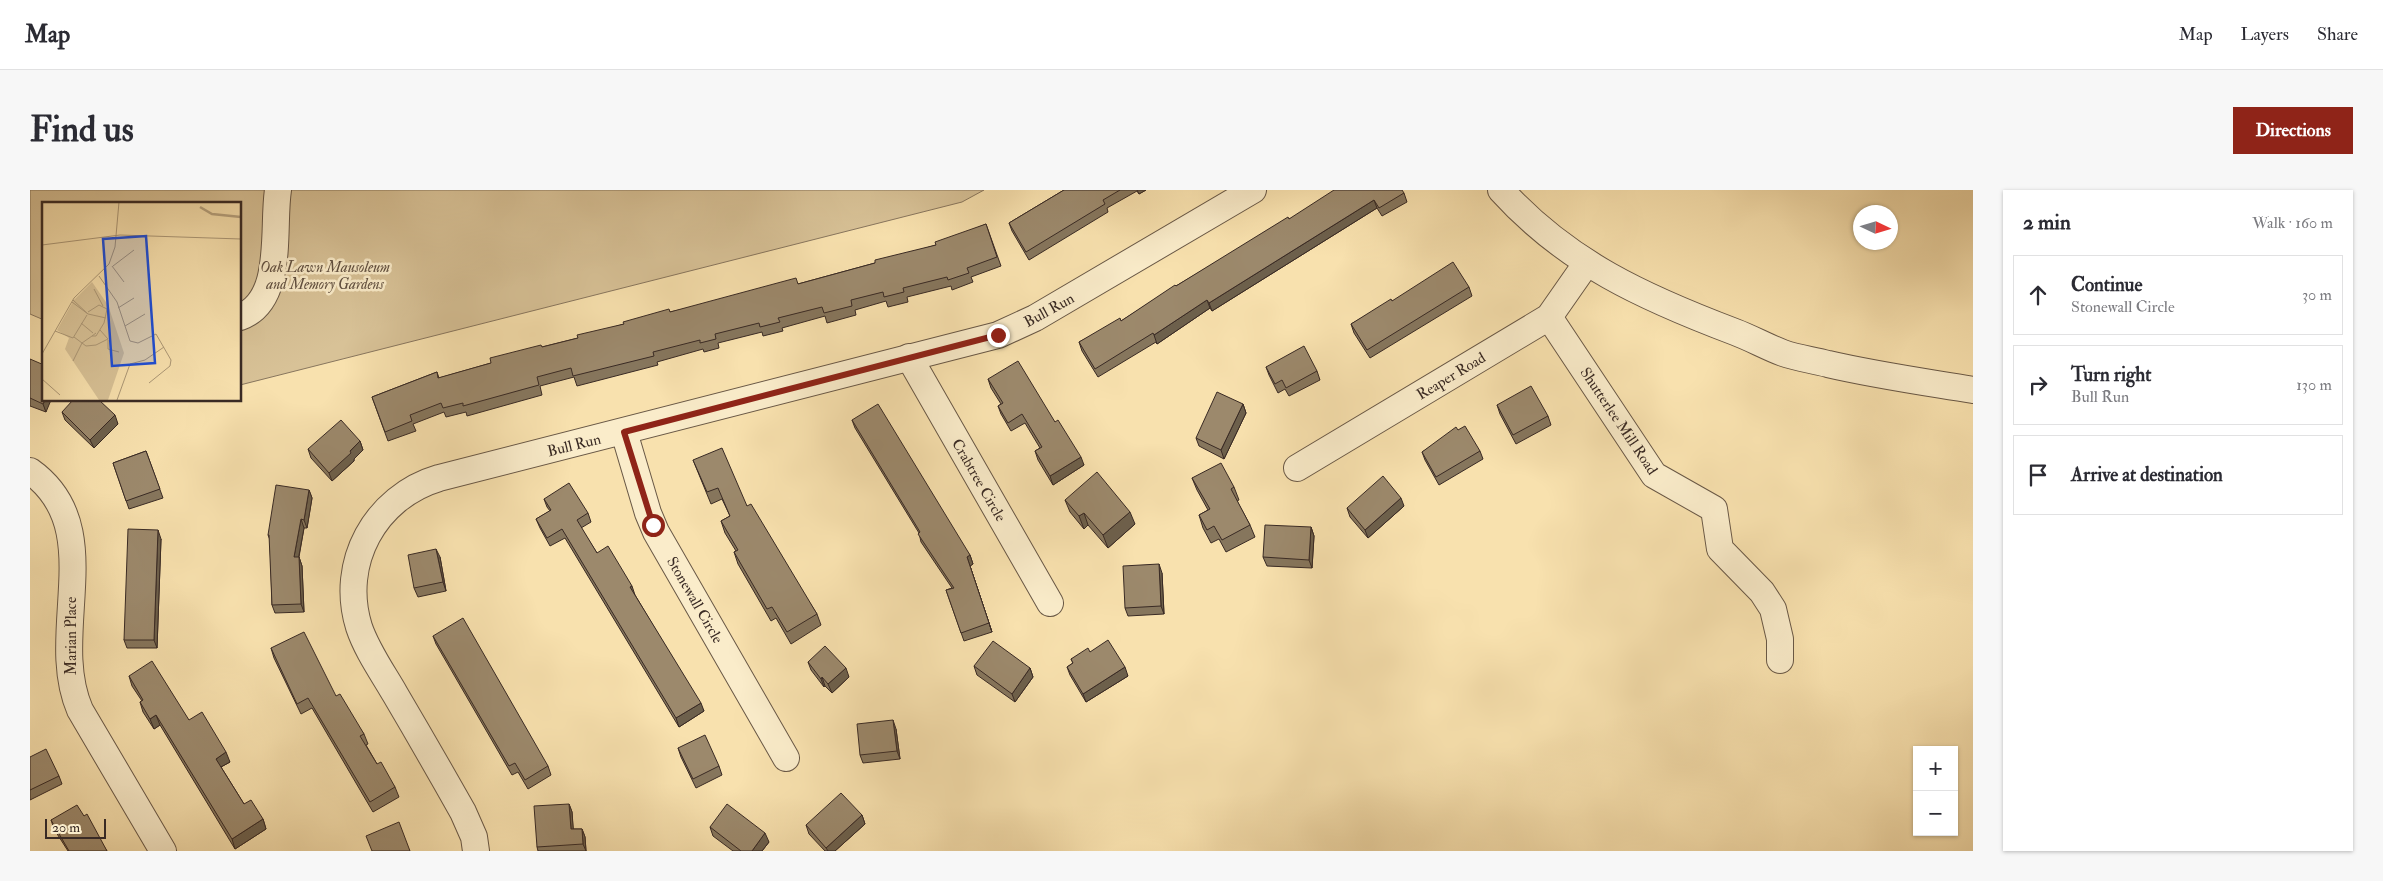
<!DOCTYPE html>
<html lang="en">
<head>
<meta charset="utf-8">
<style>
  :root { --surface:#fff; --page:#f7f7f7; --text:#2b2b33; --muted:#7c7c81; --line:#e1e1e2; --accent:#8f2418 }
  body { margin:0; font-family:"IM FELL Double Pica",serif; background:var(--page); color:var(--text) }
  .controls { position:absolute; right:15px; bottom:15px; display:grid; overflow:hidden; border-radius:0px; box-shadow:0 1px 4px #0004 }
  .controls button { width:45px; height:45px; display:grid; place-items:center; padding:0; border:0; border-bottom:1px solid var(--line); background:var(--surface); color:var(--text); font:25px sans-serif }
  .compass { position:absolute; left:1823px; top:15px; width:45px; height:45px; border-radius:50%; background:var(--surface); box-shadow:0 1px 4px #0004; rotate:94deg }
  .scale { position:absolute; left:15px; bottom:12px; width:61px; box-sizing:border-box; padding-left:5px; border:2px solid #392a24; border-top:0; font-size:14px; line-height:18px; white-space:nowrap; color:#392a24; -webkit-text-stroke:4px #faecca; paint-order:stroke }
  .stop { position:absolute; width:15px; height:15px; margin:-11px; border:4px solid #8f2418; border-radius:50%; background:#fff }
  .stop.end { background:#8f2418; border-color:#fff; box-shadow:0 1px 5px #0008 }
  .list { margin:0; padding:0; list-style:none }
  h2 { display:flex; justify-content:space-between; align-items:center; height:65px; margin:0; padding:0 20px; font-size:21px }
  h2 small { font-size:16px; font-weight:400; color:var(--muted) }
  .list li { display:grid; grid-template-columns:32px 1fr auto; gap:15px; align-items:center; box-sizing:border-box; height:80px; margin:0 10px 10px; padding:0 10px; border:1px solid var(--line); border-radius:0px }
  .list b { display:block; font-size:19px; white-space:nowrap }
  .list p { margin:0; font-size:16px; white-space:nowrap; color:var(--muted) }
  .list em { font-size:16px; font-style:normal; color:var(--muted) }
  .icon { flex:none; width:28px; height:28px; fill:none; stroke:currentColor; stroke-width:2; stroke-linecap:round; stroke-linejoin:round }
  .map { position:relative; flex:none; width:1943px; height:661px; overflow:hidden; border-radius:0px }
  header { display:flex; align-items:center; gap:30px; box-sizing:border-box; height:70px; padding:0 25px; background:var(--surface); border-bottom:1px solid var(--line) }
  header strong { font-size:24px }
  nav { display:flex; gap:28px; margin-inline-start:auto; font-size:18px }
  .intro { display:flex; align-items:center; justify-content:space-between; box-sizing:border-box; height:120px; padding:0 30px }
  h1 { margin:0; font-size:35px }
  .button { padding:12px 22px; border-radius:0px; background:var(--accent); color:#fff; font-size:18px; font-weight:700 }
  main { display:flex; gap:30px; padding:0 30px }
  aside { flex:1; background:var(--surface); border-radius:0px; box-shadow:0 1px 4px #0004 }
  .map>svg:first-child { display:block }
</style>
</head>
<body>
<header>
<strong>Map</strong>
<nav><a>Map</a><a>Layers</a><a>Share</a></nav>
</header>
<div class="intro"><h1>Find us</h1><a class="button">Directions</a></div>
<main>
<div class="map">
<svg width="1943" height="661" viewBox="0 0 1943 661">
  <rect width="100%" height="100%" fill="#f8e1ae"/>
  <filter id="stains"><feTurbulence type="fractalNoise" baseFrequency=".004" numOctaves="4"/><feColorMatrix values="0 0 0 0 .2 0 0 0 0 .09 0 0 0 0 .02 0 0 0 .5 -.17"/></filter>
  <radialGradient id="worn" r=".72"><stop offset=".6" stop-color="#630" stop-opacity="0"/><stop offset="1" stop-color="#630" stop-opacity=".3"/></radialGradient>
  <polygon fill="#d8c297" stroke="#88765e" points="0,0 954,0 932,12 210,195 210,14 14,14 14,130 0,124"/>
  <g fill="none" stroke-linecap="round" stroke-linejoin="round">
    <defs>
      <g id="minor">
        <path d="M1471,0C1537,73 1615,108 1705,142C1721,148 1737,157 1753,163C1767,168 1783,170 1798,174C1845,185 1895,192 1943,200"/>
        <path d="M210,127C255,111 242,37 248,0"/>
        <polyline points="1519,127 1624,285 1684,319 1690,359 1732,402 1743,419 1750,449 1750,470"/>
        <polyline points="879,167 1020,413"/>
        <polyline points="594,242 618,323 626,342 756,568"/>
        <polyline points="1267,278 1519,127 1556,74"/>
        <path d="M0,281C80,338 16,442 50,520L133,661"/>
        <path d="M446,661L444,647L433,622C411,583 388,543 365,504C353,483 337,461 329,437C309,373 345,307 409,288L968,145L1005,128L1223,0"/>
      </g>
    </defs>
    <use href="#minor" stroke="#695846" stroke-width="28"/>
    <use href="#minor" stroke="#faecca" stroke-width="26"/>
  </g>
  <g fill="#86765d" stroke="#392a24">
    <polygon points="1034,0 1116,0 1109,4 1107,1 1077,18 1078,22 999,70 982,41 979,33"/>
    <polygon points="1374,3 1377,12 1352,26 1347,18 1182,121 1180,118 1127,154 1126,152 1068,187 1052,161 1049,152 1091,131 1146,96 1259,29"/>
    <polygon points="956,34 971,76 941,87 943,92 922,100 921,96 877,107 878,112 858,117 856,111 825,120 826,125 797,133 795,126 752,138 753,141 733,146 732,142 688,153 689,158 674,162 673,159 627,172 628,175 547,196 544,187 510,196 512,205 437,226 436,222 416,227 414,222 383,234 386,241 358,251 342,207 407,182 409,188 461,173 512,157 548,148 594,134 640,122 768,94 845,73 906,55"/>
    <polygon points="1439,97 1442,106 1340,168 1324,143 1321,134 1362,111"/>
    <polygon points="0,169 16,222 0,216"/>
    <polygon points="1236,177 1287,181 1290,190 1259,206 1255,199 1248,203 1239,185"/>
    <polygon points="958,189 1025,232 1054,275 1023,295 1008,270 1005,261 1010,258 995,233 981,241 971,224 968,216 971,214 961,198"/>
    <polygon points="1213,214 1216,223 1194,269 1169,256 1166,248"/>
    <polygon points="1467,215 1518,226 1521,235 1486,254 1470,224"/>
    <polygon points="32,222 88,234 64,258 35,230"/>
    <polygon points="822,230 940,365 943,374 940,376 962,442 934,451 916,400 922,398 891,352 889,343 825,238"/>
    <polygon points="1428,240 1450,261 1453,269 1409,295 1395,270 1392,262"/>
    <polygon points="330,251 333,260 324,269 324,271 302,291 281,268 278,259"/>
    <polygon points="116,261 133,308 99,319 83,273"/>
    <polygon points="663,270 717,316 787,424 791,435 761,454 746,428 741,431 708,374 704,362 706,361 695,343 691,331 700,326 692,309 681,314"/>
    <polygon points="1162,288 1204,297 1209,310 1207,311 1220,335 1225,347 1196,362 1189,349 1181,353 1173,338 1169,325 1178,320 1167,300"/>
    <polygon points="279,300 282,308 277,338 274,338 269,367 272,376 274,422 245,423 242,415 240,350 238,345"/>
    <polygon points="514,309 558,323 561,332 551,338 567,363 605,405 674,521 649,537 535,348 520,356 510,338 506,329 520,321 517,317"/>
    <polygon points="1035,310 1105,334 1078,358 1058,335 1054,339 1040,322"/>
    <polygon points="1374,316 1338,348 1320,327 1317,318"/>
    <polygon points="1281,337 1284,346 1282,378 1237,376 1233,367"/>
    <polygon points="131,349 127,458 97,458 94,450"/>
    <polygon points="410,367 416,401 388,407 384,398"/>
    <polygon points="1132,383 1134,424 1098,426 1095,418"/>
    <polygon points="403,446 518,576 521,585 498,599 488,582 482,585 406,454"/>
    <polygon points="241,458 306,506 334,544 338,554 336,555 347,574 365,597 369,607 343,622 282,518 271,524 244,468"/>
    <polygon points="1060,462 1098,486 1056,512 1040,485 1037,477 1043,473 1041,469"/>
    <polygon points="778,472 819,487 802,503 795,496 794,497 781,480"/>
    <polygon points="944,476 1000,478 1003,487 985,512 947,485"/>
    <polygon points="99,486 159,530 200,572 191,577 214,614 233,629 236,639 205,659 130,535 124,539 113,522 110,512 112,511 102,496"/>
    <polygon points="866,539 870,569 833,573 830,565"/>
    <polygon points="648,558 689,576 692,585 666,598 651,567"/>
    <polygon points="0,567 29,586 32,594 0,610"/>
    <polygon points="539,614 542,622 543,639 552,639 555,647 556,661 508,661 507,657"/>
    <polygon points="832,625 835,634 805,661 795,661 779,644 776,635"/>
    <polygon points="54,626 77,661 38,661 24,639 21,630"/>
    <polygon points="680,637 739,652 732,661 703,661 683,646"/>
  </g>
  <g fill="#6d604c" stroke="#392a24">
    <polygon points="1107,0 1116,0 1109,4"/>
    <polygon points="1344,10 1347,18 1182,121 1179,113"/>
    <polygon points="1177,110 1180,118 1127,154 1124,145"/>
    <polygon points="15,210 21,210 16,222 13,214"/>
    <polygon points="1213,214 1216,223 1194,269 1191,260"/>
    <polygon points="85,225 88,234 64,258 60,250"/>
    <polygon points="330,251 333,260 324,269 324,271 302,291 299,283"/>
    <polygon points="1051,267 1054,275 1023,295 1020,286"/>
    <polygon points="279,300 282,308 277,338 274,330"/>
    <polygon points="1371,308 1374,316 1338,348 1335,340"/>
    <polygon points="1100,322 1105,334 1078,358 1073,345"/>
    <polygon points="1054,323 1058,335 1054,339 1049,326"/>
    <polygon points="271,329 274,338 267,376 264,367"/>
    <polygon points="1281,337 1284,346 1282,378 1279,370"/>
    <polygon points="128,340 131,349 127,458 124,450"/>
    <polygon points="406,359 410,367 416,401 413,392"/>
    <polygon points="940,365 943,374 940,376 962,442 937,367"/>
    <polygon points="269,367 272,376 274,422 271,414"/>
    <polygon points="1129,374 1132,383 1134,424 1131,416"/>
    <polygon points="602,396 605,405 603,406 600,397"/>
    <polygon points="1095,477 1098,486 1056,512 1053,504"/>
    <polygon points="816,478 819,487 802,503 798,494"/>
    <polygon points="1000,478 1003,487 985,512 982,504"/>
    <polygon points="792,487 795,496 794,497 791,489"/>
    <polygon points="671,513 674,521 649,537 646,528"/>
    <polygon points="126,525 130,535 124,539 120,529"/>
    <polygon points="863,530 866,539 870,569 867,561"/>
    <polygon points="196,562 200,572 189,578 186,569"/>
    <polygon points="539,614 542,622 544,648 541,639"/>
    <polygon points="832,625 835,634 805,661 798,661 796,658"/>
    <polygon points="233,629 236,639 205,659 202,649"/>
    <polygon points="552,639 555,647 556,661 553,654"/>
    <polygon points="735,643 739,652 732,661 722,661"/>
  </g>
  <g fill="#9c896c" stroke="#392a24">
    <polygon points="1034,0 1090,0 1073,10 1075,14 996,62 979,33"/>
    <polygon points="1304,0 1372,0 1374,3 1349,18 1344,10 1179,113 1177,110 1124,145 1123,143 1065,179 1049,152 1090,128 1091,131 1145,95 1146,96 1258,27 1259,29"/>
    <polygon points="956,34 967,67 937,78 939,83 918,90 917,87 873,98 874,102 854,107 853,102 821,110 822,116 794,123 792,117 748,128 750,132 730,137 729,133 685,144 686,149 670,153 670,150 623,162 624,166 543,186 541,178 507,187 509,195 433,216 433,213 413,218 411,213 380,225 382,231 355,242 342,207 407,182 408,188 461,173 460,168 511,155 512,157 548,148 547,145 594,134 593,132 639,119 640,122 766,88 768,94 845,73 845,70 906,55 905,52"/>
    <polygon points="1423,72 1439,97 1337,160 1321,134 1361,109 1362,111"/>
    <polygon points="1274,156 1287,181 1256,198 1252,190 1245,194 1236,177"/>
    <polygon points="0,169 14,175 14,210 15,210 13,214 0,208"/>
    <polygon points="988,171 1025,232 1028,230 1051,267 1020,286 1005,261 1012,257 992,224 978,233 968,216 973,213 958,189"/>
    <polygon points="1501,196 1518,226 1483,245 1467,215"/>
    <polygon points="1187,202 1213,214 1191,260 1166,248"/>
    <polygon points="43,210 69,210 85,225 60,250 32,222"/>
    <polygon points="848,214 940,365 937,367 959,433 931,443 916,400 924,398 888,344 890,342 822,230"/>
    <polygon points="311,230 330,251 320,261 321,263 299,283 278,259"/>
    <polygon points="1435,236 1450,261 1406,287 1392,262 1426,237 1428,240"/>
    <polygon points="692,258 717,316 721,314 787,424 757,442 742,417 737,419 704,362 708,360 691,331 700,326 688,298 677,302 663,270"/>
    <polygon points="116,261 130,299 96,311 83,273"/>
    <polygon points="1191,273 1204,297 1201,299 1220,335 1192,350 1184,336 1177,340 1169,325 1180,319 1162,288"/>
    <polygon points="1067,282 1100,322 1073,345 1054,323 1049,326 1035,310"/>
    <polygon points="1353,286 1371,308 1335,340 1317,318"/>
    <polygon points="539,293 558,323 547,330 567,363 578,356 602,396 600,397 671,513 646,528 532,339 517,348 506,329 521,320 514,309"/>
    <polygon points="246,295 279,300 274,330 271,329 264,367 269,367 271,414 242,415 239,345 238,345"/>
    <polygon points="1235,335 1281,337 1279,370 1233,367"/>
    <polygon points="98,339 128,340 124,450 94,450"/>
    <polygon points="406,359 413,392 384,398 378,365"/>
    <polygon points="1129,374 1131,416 1095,418 1093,376"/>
    <polygon points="433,428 518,576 495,590 485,573 479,576 403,446"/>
    <polygon points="274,442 306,506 310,504 334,544 330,546 347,574 351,572 365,597 340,612 278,508 267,514 241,458"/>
    <polygon points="1078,450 1095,477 1053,504 1037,477 1043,473 1041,469 1058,458 1060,462"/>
    <polygon points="963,451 1000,478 982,504 944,476"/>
    <polygon points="795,456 816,478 798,494 792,487 791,489 778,472"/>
    <polygon points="122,471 159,530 172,522 196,562 186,569 214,614 221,610 233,629 202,649 126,525 120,529 110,512 113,510 99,486"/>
    <polygon points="863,530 867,561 830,565 827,534"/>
    <polygon points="675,545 689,576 663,589 648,558"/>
    <polygon points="16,559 29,586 0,600 0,567"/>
    <polygon points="811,603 832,625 796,658 776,635"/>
    <polygon points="539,614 541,639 552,639 553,654 507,657 504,616"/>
    <polygon points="697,614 735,643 722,661 711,661 680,637"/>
    <polygon points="47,615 54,626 57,624 77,661 39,661 21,630"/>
    <polygon points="369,632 380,661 342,661 336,646"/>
  </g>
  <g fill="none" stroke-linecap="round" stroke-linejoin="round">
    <polyline stroke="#8f2418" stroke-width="6" points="623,335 594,242 968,145"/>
  </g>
  <g text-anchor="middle" stroke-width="5" stroke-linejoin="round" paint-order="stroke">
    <g font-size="15" font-style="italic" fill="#615041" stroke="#faecca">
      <text x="295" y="82">Oak Lawn Mausoleum<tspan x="295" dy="17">and Memory Gardens</tspan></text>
    </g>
    <g font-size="15" fill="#392a24" stroke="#faecca">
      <text transform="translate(1019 120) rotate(-29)" y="5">Bull Run</text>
      <text transform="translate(1421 186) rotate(-31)" y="5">Reaper Road</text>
      <text transform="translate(1589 231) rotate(56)" y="5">Shutterlee Mill Road</text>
      <text transform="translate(544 255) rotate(-14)" y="5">Bull Run</text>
      <text transform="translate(949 290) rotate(60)" y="5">Crabtree Circle</text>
      <text transform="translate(665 410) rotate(60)" y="5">Stonewall Circle</text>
      <text transform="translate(41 446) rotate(-90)" y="5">Marian Place</text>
    </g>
  </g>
  <g transform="translate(12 12)">
    <rect width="199" height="199" fill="#f8e1ae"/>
    <path d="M50,80L66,103L82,151L66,198H57L23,147L27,136L15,128L32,98Z" fill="#d8c297"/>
    <path fill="none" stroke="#b7a37f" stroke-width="2.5" d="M158,5L170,12L199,15"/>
    <path fill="none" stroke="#ac9877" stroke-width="1" d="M0,43L78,33L199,37M70,64L82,80M71,64L92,48M57,74L75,100L88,139L96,141L114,132L129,158L128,164L107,181M52,87L61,104M30,100L46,112L31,98M76,106L92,96M46,110L57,103L65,107L62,121L54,134H50L54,131M46,112L64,116M39,121L51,131M83,124L103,112M13,129L31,136L45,113M32,135L44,144L54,143L66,137L58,128M66,138V147L77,150M0,152L32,96L67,62L73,45L77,0M31,159L40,141L50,134M0,177L18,193M75,198L88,162L103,158L122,145"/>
    <path fill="#1d4ed8" fill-opacity="0.15" stroke="#1d4ed8" stroke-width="2.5" d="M104,34L113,161L70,164L61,37Z"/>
    <rect width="199" height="199" fill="none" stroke="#392a24" stroke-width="2.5"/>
  </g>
  <rect width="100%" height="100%" filter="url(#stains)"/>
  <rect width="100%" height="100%" fill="url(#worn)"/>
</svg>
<div class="controls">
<button>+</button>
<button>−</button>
</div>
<svg class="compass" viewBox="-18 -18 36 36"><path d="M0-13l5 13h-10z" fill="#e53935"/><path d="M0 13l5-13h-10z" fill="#7c7c81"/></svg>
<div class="scale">20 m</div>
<div class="stop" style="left:623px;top:335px"></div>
<div class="stop end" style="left:968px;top:145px"></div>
</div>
<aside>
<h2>2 min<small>Walk · 160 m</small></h2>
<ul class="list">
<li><svg class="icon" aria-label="ahead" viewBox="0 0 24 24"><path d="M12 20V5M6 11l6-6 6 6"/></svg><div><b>Continue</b><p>Stonewall Circle</p></div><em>30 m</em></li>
<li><svg class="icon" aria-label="right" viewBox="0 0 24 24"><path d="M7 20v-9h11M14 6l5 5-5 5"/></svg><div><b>Turn right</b><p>Bull Run</p></div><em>130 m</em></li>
<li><svg class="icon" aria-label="arrive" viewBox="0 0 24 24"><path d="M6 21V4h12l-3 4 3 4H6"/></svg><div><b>Arrive at destination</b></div></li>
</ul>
</aside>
</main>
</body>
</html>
